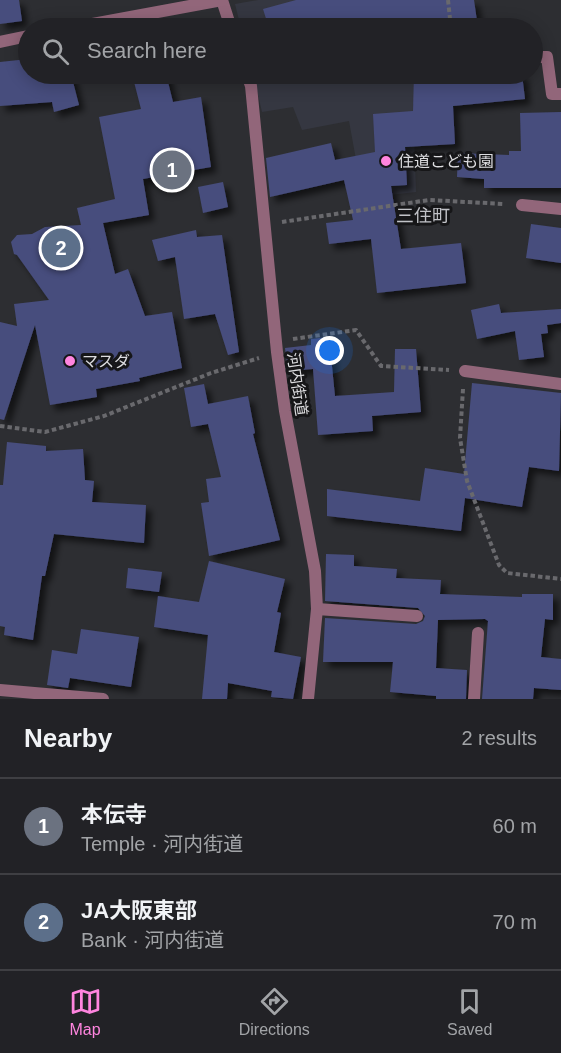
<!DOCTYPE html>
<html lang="en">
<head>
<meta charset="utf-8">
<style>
  :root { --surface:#222226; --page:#2a2a2e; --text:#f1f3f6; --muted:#a2a4a7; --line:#3f3f43; --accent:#ff85df }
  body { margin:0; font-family:Arial,"Noto Sans JP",sans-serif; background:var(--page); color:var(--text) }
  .you { position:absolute; left:330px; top:351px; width:21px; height:21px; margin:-15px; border:4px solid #fff; border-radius:50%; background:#1a73e8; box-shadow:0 0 0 9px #1a73e833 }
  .badge { display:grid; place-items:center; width:39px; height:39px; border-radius:50%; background:var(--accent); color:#fff; font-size:20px; font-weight:700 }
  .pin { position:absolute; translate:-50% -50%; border:3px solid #fff; box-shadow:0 2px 6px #0006 }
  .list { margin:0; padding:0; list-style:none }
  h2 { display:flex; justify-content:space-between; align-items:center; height:78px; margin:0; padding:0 24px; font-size:26px }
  h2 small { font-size:20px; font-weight:400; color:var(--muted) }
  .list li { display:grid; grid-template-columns:39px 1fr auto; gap:18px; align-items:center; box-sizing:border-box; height:96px; padding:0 24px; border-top:2px solid var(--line) }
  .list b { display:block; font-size:22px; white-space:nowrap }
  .list p { margin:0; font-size:20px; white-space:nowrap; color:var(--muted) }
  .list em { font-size:20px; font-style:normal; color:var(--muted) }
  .icon { flex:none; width:33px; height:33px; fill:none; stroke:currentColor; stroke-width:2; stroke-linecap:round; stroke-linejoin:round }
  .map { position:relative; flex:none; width:561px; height:699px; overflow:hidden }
  .search { position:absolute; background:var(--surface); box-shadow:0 3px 15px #0003; left:18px; right:18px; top:18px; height:66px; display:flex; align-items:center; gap:15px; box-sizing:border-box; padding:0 21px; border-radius:33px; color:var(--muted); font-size:22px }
  .sheet { height:270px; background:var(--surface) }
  nav { display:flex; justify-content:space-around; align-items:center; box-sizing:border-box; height:84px; border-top:2px solid var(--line); background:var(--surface); font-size:16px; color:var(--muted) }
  nav a { display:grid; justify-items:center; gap:3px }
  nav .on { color:var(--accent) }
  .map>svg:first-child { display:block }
</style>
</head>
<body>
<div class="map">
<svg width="561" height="699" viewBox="0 0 561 699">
  <defs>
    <filter id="shadow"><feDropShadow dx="5.5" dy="5.5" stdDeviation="3" flood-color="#0009"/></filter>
  </defs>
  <rect width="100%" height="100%" fill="#2d2e32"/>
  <g fill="#353741">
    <polygon points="258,0 438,0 442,28 241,28 235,4"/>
    <polygon points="253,74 449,74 454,106 413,104 416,192 363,198 349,121 302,130 293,107 262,112"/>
  </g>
  <g fill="#474d7d" filter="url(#shadow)">
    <polygon points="0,0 19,0 22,21 0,24"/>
    <polygon points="296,0 474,0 478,28 402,28 402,22 363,28 269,28 263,9"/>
    <polygon points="28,59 28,74 71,74 79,105 54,112 52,102 0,106 0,62"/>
    <polygon points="132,74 166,74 173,102 201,97 211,167 143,179 149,215 103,223 115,274 128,269 145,316 172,312 182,368 139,378 140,381 96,389 97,397 50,405 35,325 4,420 0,419 0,322 17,326 14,304 49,300 17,255 14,254 11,242 17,235 32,234 45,227 81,225 77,208 115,199 99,117 141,109"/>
    <polygon points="414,74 449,74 450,78 522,74 525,99 453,106 455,144 405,147 407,185 391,186 401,249 461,243 466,283 377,293 371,239 329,244 326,223 353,220 344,180 270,197 266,158 331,143 335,160 375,152 373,114 413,111"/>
    <polygon points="561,112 561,188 484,188 484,179 457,177 458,153 509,155 509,151 521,151 520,113"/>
    <polygon points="223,182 228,207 203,213 198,187"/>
    <polygon points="531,224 561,228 561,263 526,258"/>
    <polygon points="196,230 197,237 222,235 239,352 228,355 215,314 184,319 175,257 158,261 152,240"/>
    <polygon points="499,304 501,313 561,309 561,323 547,325 548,333 541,334 544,357 519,360 515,331 477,339 471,310"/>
    <polygon points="329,337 335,396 394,392 395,349 416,349 421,412 372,416 373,431 318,435 313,369 288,371 285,348 311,345 311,339"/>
    <polygon points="472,383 561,393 559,471 529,467 522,507 465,498 461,531 327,516 327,489 420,501 425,468 464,474"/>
    <polygon points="204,384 208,404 248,396 255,433 253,434 280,540 209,556 201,503 209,502 206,479 221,477 208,424 191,427 184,388"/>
    <polygon points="7,442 46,446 46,451 83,449 85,480 94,481 92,502 146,505 144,543 54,534 45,576 42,576 33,640 4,635 5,627 0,626 0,485 3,485"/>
    <polygon points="326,554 354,555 354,566 397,569 396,578 441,580 440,594 522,597 522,594 553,594 553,620 545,619 541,657 561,659 561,690 534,688 533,699 482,699 488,621 485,619 438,620 436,668 467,670 466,699 436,699 436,696 390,692 393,662 323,662 325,618 416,624 423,621 425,616 418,608 325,601"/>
    <polygon points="209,561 285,579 277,612 281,613 274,652 301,657 293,699 271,697 272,691 228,683 227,699 202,699 208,635 154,627 158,596 199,602"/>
    <polygon points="128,568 162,572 159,592 126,588"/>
    <polygon points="81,629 139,637 131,687 70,678 68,688 47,685 52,650 77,654"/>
  </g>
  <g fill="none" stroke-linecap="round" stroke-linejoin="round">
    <g stroke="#69696d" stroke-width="4" stroke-dasharray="4.5 3" stroke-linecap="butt">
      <polyline points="448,0 451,28"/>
      <polyline points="282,222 429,200 504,204"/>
      <polyline points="293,339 356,330 381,366 449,370"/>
      <polyline points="463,389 460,438 467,481 499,565 507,573 561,579"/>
      <polyline points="0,426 45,432 104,416 211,373 259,358"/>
    </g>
    <g stroke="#92667a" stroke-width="12">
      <polyline points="317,609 417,616"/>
      <polyline points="474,699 478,633"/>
    </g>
    <g stroke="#92667a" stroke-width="12">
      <polyline points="222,0 231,28"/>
      <polyline points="71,28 222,0"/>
      <polyline points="0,42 28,36"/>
      <polyline points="532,57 547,57 552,94 561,94"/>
      <polyline points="247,74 251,86 277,352 285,411 315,571 317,609 308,699"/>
      <polyline points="522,205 561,209"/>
      <polyline points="465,371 561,384"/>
      <polyline points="0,690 103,699"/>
    </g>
  </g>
  <g fill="#ff85df" stroke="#161618" stroke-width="2">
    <circle cx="386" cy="161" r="6"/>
    <circle cx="70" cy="361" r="6"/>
  </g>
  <g text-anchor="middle" stroke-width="6" stroke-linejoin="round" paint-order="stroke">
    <g font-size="16" fill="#dcdcdf" stroke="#161618" text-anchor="start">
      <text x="398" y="167">住道こども園</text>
      <text x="82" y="367">マスダ</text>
    </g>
    <g font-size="16" fill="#dcdcdf" stroke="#161618">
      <text transform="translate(298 384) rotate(82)" y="6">河内街道</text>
    </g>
    <g font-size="18" fill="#c1c2c7" stroke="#161618">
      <text x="423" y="222">三住町</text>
    </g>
  </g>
</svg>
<div class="you"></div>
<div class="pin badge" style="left:172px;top:170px;background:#6b7280">1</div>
<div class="pin badge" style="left:61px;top:248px;background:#5c6f8a">2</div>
<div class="search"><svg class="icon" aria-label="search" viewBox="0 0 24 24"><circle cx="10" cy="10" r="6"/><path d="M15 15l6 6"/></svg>Search here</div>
</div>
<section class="sheet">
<h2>Nearby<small>2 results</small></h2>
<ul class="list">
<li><span class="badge" style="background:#6b7280">1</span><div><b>本伝寺</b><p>Temple · 河内街道</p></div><em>60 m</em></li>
<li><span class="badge" style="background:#5c6f8a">2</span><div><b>JA大阪東部</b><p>Bank · 河内街道</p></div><em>70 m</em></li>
</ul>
</section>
<nav>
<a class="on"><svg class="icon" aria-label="map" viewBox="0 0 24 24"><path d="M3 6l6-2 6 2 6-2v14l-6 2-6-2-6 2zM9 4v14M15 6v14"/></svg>Map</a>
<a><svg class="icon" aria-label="directions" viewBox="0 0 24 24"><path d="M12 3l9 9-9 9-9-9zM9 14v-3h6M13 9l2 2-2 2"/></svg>Directions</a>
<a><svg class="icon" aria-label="saved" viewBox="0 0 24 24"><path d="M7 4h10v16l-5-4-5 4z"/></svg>Saved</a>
</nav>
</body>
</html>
